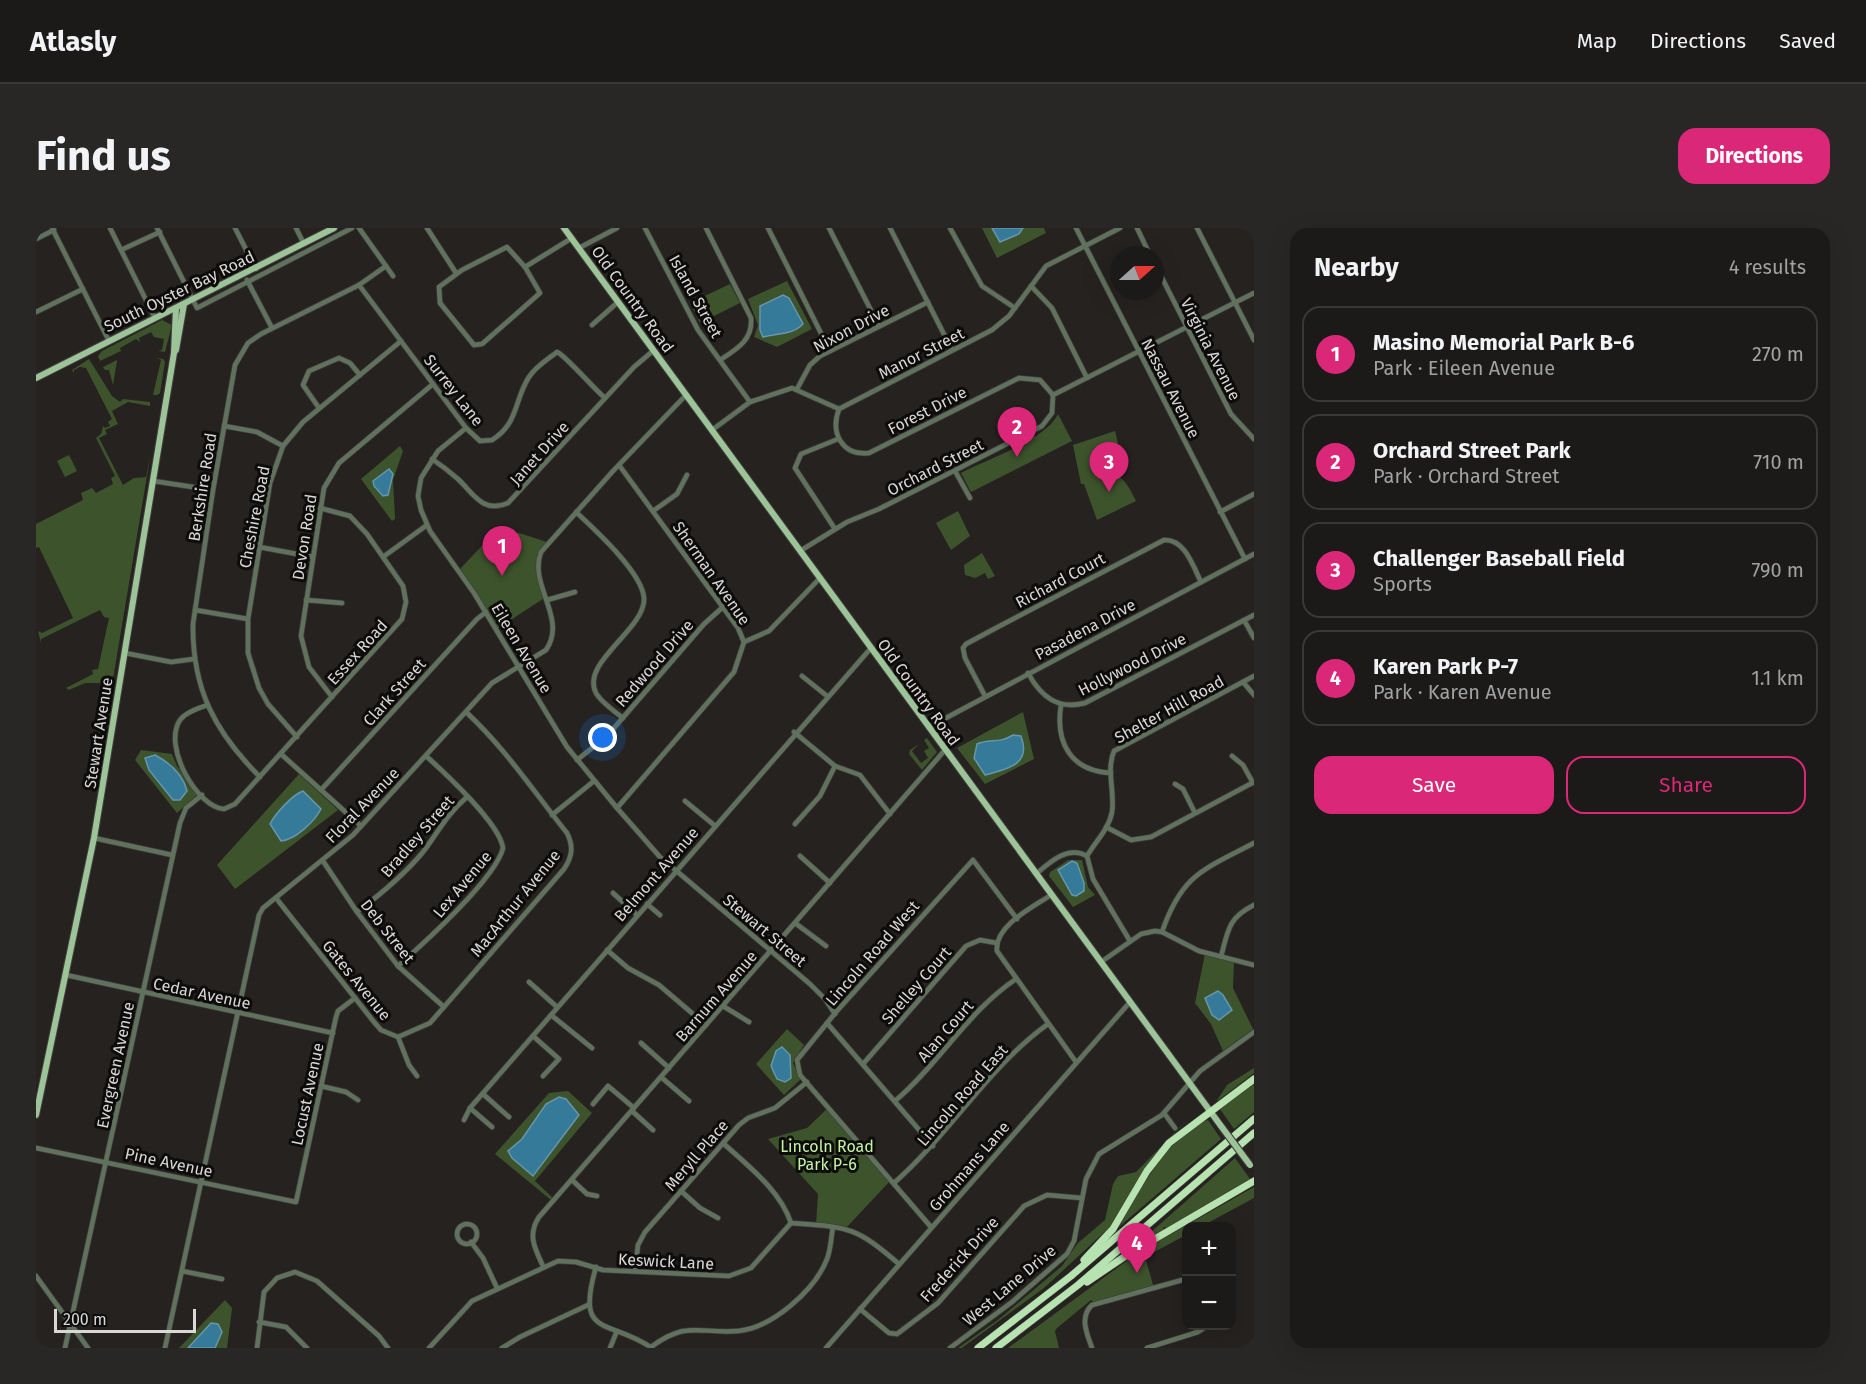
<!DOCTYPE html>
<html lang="en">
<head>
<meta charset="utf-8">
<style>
  :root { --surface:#1c1a18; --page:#292725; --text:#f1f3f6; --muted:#a0a1a2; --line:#3a3837; --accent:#db2777 }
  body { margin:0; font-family:"Fira Sans",sans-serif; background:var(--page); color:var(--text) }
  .controls { position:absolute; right:18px; bottom:18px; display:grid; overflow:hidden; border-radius:12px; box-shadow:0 6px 24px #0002 }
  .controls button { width:54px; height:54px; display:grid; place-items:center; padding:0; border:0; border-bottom:2px solid var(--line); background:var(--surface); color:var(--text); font:30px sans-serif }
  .compass { position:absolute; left:1074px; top:18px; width:54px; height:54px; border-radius:50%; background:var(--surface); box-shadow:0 6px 24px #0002; rotate:69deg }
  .scale { position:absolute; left:18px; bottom:15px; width:142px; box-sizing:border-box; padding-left:6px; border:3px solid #d9d8d7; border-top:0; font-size:16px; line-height:21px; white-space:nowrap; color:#d9d8d7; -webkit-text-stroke:4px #0d0c0b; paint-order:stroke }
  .you { position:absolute; left:567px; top:510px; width:21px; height:21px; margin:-15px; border:4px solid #fff; border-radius:50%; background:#1a73e8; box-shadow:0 0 0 9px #1a73e833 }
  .badge { display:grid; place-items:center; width:39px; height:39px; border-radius:50%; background:var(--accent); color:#fff; font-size:20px; font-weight:700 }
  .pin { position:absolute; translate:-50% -50px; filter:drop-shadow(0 2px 3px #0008) }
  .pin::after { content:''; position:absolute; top:32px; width:21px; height:18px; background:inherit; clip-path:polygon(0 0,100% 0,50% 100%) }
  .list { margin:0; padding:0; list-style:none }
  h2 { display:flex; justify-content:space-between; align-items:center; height:78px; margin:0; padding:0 24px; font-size:26px }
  h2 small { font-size:20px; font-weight:400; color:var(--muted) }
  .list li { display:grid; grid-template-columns:39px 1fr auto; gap:18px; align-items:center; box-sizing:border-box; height:96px; margin:0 12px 12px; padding:0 12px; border:2px solid var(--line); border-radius:18px }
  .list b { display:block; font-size:22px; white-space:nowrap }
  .list p { margin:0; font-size:20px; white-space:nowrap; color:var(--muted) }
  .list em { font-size:20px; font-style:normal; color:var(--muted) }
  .actions { display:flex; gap:12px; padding:18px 24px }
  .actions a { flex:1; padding:14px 0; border:2px solid var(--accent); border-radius:18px; text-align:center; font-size:21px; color:var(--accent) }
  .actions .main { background:var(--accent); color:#fff }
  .map { position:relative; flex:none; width:1218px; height:1120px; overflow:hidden; border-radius:18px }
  header { display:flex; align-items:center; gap:36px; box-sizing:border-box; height:84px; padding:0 30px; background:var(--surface); border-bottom:2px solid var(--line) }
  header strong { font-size:28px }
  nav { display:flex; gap:33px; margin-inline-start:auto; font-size:21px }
  .intro { display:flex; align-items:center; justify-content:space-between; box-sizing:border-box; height:144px; padding:0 36px }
  h1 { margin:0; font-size:42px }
  .button { padding:15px 27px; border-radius:18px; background:var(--accent); color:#fff; font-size:21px; font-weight:700 }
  main { display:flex; gap:36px; padding:0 36px }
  aside { flex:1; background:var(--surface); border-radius:18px; box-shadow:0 6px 24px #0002 }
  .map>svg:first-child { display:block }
</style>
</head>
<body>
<header>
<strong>Atlasly</strong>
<nav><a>Map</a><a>Directions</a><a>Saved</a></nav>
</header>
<div class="intro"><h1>Find us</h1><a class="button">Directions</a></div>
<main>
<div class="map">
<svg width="1218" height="1120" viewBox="0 0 1218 1120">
  <rect width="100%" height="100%" fill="#252220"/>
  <g fill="#3d532c">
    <polygon points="946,0 1008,0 1010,5 961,30"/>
    <polygon points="751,53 776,101 741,119 718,109 722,97 712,71"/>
    <polygon points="694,56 704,75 664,95 654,75"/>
    <polygon points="126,92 136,97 129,124 122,123 126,122 128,111 118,109 115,104 103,110 104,114 100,111 84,120 85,123 64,133 62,128 66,123"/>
    <polygon points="121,130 127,131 129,134 124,165 121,167 117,167 125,132"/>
    <polygon points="53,131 76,168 84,174 87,171 114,174 114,178 92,174 76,183 82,196 69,202 71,206 63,210 87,257 98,250 110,249 115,224 77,451 72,455 49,455 33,462 30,460 57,446 56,442 62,441 73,390 68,389 64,382 5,411 5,415 2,403 6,405 37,390 3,319 0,320 0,296 47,272 45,265 56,260 60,265 77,256 75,250 79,248 60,210 65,206 67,198 69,200 74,198 72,194 76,191 50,140 44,139 38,142 38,145 36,142"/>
    <polygon points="81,132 81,133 77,157 73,142 69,142 67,139"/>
    <path d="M1022,186L1036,213L935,264L925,245C950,232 1011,211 1022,186Z"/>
    <path d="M1079,203C1083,218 1087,235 1074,245C1088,247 1094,261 1100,273L1061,292L1048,256H1045L1037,217Z"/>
    <polygon points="364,218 367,223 357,252 359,291 356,293 325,251"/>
    <polygon points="33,227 41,243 29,249 21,233"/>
    <polygon points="922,283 934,308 915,322 900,295"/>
    <polygon points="459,304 483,305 511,314 503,339 510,369 461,401 423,342"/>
    <polygon points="946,325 959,348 952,351 949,345 939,350 929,347 928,337"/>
    <polygon points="987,484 998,531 949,556 921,520"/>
    <polygon points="891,510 901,524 886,542 873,526 874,522 883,516 876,523 885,535 892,530 888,523 893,520 888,512"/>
    <polygon points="105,522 136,526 141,538 162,566 141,585 99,532"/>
    <polygon points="263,546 302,582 199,661 181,637"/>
    <polygon points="1032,632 1046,632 1052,659 1059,667 1037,679 1013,648 1014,644"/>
    <polygon points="1169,726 1198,734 1197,760 1217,801 1187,823 1175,796 1159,775"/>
    <polygon points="751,801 768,817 757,835 765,851 748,867 720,836"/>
    <polygon points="1218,840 1218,845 1180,874 1191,857"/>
    <polygon points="1218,856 1218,884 1198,901 1184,881"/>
    <polygon points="532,863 556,885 499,953 517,970 515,972 459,926 513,865"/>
    <polygon points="792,880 855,952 810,1000 780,997 782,966 732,911 771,900"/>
    <polygon points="1157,886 1122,923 1075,998 1008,1060 926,1120 922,1120 963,1091 1026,1038 1042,1015 1069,992 1077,956 1082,948 1100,944"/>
    <path d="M1172,892L1185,911L1083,999C1103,964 1132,906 1172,892Z"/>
    <polygon points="1199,930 1214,951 1132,1000 1127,999 1129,1003 1098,1019"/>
    <polygon points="1218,959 1218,970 1166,998 1150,998 1150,1007 1109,1029 1118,1060 1059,1076 1055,1072 1021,1100 1019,1103 1023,1120 972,1120 1100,1026"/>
    <polygon points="189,1072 196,1080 191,1120 143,1120"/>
  </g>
  <g fill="#367a9a" stroke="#6796ac" stroke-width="1.5">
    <polygon points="956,0 987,0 983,6 964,14"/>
    <path d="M747,67L753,70L767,96C757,107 741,105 727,109L724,102V78Z"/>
    <polygon points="353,241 357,246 352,267 347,268 338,258 337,253"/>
    <path d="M977,507L985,508C996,537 971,541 949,547L938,530L941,516C954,510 963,516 977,507Z"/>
    <path d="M119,527C134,535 147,546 151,563L144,572H137L113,542L109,530Z"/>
    <path d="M267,563L285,581C279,593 259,612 245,613L234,596C239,586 257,566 267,563Z"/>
    <polygon points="1036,633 1041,635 1048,655 1048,663 1040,668 1036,667 1022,642"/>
    <polygon points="1182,763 1187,767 1196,782 1183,792 1176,787 1169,770"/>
    <polygon points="746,819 754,827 755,850 749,854 741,851 735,838 740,823"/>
    <polygon points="523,869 530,871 543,887 497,948 476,930 472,923 486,911 510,876"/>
    <polygon points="175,1095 182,1096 186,1104 179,1120 152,1120"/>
  </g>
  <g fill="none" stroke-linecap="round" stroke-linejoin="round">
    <defs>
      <g id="minor">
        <polyline points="16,0 73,113"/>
        <polyline points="74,0 119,90"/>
        <polyline points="121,0 161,80 316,0"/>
        <polyline points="199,0 220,41"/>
        <polyline points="260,0 268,16"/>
        <polyline points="323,0 357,48"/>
        <polyline points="391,0 420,45"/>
        <polyline points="609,0 662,102 714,174"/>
        <path d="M670,0L715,90C717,112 701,121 684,132"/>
        <polyline points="732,0 794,123"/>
        <polyline points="793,0 843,98"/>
        <polyline points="854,0 916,122"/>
        <polyline points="914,0 946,58 979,80"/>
        <polyline points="1040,0 1209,331"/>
        <polyline points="1101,0 1114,27"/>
        <polyline points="1161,0 1218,112"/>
        <polyline points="0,11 18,2"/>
        <polygon points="471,19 489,39 504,65 446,116 438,117 404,75 403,59 426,42"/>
        <polyline points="543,20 581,0"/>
        <polyline points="85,22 124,4"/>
        <polyline points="1119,36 1195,186 1218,211"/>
        <polyline points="489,39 536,10"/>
        <polyline points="211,52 236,100"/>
        <path d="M323,57L430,200L444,213L456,212C483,195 478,172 493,149C499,139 512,131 521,124C528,126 559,162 569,170"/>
        <polyline points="995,58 1016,80 1051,150"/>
        <polyline points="0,84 47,61"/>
        <polyline points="556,97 582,74"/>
        <polyline points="761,161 774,137 784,128 892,74"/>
        <polyline points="283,180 267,157 273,143 303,130 314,135 324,147"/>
        <path d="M803,181C794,205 806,228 833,225L983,150L1004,152L1017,167"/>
        <polyline points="188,198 221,204 247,218"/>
        <polyline points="430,200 402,223 385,250 382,268 385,282 394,303 438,365 531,519 581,580 624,629 774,756 789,771 799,786"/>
        <polyline points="676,202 714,174 756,160 803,181 956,102 973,88 1010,38 1084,0"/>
        <path d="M396,231C405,237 414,244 422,251C438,266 447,286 472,275L598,139L618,122"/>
        <polyline points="919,243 934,270"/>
        <polyline points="117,253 177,262"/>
        <polyline points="617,283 641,266 651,247"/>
        <path d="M540,284C558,301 606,344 608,370C610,401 544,434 560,465C565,474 578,483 587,490"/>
        <polyline points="1184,284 1218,266"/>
        <polyline points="799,301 759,240 765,226 802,211"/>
        <polyline points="223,319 277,329"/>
        <polyline points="764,323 811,294 843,281 1006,198 1016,185 1017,167 1218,65"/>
        <polyline points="347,329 391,297"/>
        <polyline points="270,372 306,375"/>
        <polyline points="511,372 539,364"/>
        <polyline points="159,382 212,391"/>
        <polyline points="1208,392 1218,410"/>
        <polyline points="708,414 733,403 784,350"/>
        <polyline points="89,425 135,434 158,431"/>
        <path d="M992,445C1005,469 1022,482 1049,475L1218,387"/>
        <polyline points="766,448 791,468"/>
        <polyline points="1207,454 1218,467"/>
        <path d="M949,468L929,430L927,420L930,416L958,401L1128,312C1149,311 1157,338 1165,354"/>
        <polyline points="296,469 273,439 265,408 288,260 303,235 397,156"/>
        <path d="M172,477C162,480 150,484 144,492C126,519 162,580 188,581L199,576L366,391L370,374L367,358L331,306L314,288L284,280"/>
        <path d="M1025,477C1019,515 1035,543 1075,545"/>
        <polyline points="893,499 1218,326"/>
        <polyline points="758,504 799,538 824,547 854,586"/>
        <polyline points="261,509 232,476 223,460 212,425 212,391 234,255 247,218 267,194 365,113"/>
        <polyline points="245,526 325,598"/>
        <polyline points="1196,528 1207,537 1217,555"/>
        <polyline points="541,532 571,508 668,396 687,379"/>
        <path d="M224,549C179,504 156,461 157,396L177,262L199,137L212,115L225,106L323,57L350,38"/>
        <polyline points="1139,556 1147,561 1159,585"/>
        <polyline points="285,562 441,391 450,384"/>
        <polyline points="649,573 678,597"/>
        <polyline points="581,580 698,444 708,414 702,400 583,237"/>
        <polyline points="516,587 558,553"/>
        <polyline points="759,596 784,568 799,538"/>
        <polyline points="1070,599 1095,612 1115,609 1218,554"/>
        <polyline points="58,610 136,627"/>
        <polyline points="764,628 794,655"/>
        <polyline points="287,633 321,684 362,738 408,779"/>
        <path d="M1000,646C1014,634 1032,617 1051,628"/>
        <polyline points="577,665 601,687"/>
        <path d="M1015,667C997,679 958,698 961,723L1040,834"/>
        <polyline points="240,670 338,794 345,802 362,809 373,837 381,848"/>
        <polyline points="611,676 624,687"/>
        <path d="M321,684C345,666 368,647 387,624C403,603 410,587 431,569"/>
        <polyline points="759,695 790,718"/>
        <path d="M1126,704C1146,646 1167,642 1218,615"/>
        <path d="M1094,713L1057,651L1051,628C1059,614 1073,601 1076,584C1079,564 1070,542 1078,523L1218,448"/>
        <polyline points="571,722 592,740 623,757 670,797"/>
        <path d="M1185,729C1192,702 1192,690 1218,677"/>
        <polyline points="1065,734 1105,706 1119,703 1126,704 1163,723 1218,737"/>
        <path d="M362,738C387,716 460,650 467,620C464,596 409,545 390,528"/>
        <polyline points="30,747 297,805"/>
        <polyline points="493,754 521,779"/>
        <polyline points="687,778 713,794"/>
        <polyline points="515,787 556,820"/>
        <polyline points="791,795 897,918"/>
        <polyline points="497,808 523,831 507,848"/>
        <path d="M362,809L394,795L528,641C536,629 538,619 531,605C498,564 469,520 430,484"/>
        <polyline points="605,815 633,840"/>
        <polyline points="827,836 930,718 944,712 961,715"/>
        <polyline points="625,849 653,873"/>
        <polyline points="285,858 310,864 322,872"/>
        <polyline points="447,866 473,889"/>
        <path d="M859,873C903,836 932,783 980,751"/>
        <polyline points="557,876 572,858 598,880"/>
        <polyline points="434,880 456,899"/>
        <polyline points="596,883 617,902"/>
        <polyline points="1128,885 1139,900"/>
        <polyline points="428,892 434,880 835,420"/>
        <path d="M687,915C712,938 744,962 755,995"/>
        <polyline points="0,920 260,974 300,789 302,783 319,770"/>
        <polyline points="536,952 551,966 561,968"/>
        <path d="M858,955C913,907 953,838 1012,796"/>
        <polyline points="645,963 664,980 682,990"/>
        <path d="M755,995C812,999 819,998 863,1036"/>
        <circle cx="431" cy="1006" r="10"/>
        <polyline points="895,999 764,847 761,832 800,784 937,632 981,691"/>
        <polyline points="435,1014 447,1030 461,1060"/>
        <path d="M507,1038C499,1021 491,1007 503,989L909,522"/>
        <path d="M560,1039C539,1111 572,1090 616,1120"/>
        <polyline points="146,1043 186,1051"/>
        <polyline points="599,1043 602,1017 609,1004 703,897 712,890 739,880 771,854"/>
        <polyline points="0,1048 52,1120"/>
        <polyline points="824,1081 853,1105 861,1106 902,1075 988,978 1011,967 1046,970"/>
        <polyline points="223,1094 250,1099 271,1120"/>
        <path d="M615,1119C652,1092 662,1106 702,1103C736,1100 779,1062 791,1031C795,1021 795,1009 797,999"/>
        <polyline points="29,1120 144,595 150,580 166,567"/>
        <path d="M129,1120L223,687L227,680L317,607L456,455L510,422C532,390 492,357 505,324L577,243L650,167"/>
        <polyline points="221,1120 228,1064 241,1050 259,1044 281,1053 343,1108 352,1120"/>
        <polyline points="393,1120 436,1073 522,1033 540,1034 567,1042 693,1048 715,1040 755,995"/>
        <polyline points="466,1120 484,1109 552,1077"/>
        <polyline points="574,1120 581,1103"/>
        <polyline points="790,1120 1094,774"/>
        <polyline points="914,1120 976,1074 1031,1026 1038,1013 1050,951 1063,926 1126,887 1164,843 1218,804"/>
        <path d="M1056,1120C1051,1106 1043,1089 1056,1077L1150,1051"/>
        <polyline points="1111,1120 1162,1104 1171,1098"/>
      </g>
      <g id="major">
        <polyline points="528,0 1185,898"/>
        <polyline points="140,122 148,76"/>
        <polyline points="0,150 298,0"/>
        <polyline points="0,887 58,610 138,125 140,80"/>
      </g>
      <g id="highway">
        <polyline points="1048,1032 1077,1001 1111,943 1133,915 1218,851"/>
        <polyline points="1051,1054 1088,1029 1218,953"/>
        <polyline points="942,1120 1035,1048 1218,891"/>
        <polyline points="960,1120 1042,1057 1218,905"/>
      </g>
    </defs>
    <use href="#minor" stroke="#423f3d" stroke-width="6"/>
    <use href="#major" stroke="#423f3d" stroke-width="8"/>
    <use href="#highway" stroke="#423f3d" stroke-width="8"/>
    <use href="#minor" stroke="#60725e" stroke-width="4.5"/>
    <use href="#major" stroke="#9dc398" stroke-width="6"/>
    <use href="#highway" stroke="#b6e3b0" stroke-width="7"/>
    <defs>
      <polyline id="major-bridge" points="1185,898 1214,937"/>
    </defs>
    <use href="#major-bridge" stroke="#423f3d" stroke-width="8" stroke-linecap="butt"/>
    <use href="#major-bridge" stroke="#9dc398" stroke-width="6"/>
  </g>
  <g text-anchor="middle" stroke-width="6" stroke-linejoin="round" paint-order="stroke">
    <g font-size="16" fill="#d9d8d7" stroke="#0d0c0b">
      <text transform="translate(143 63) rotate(-26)" y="6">South Oyster Bay Road</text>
      <text transform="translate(660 68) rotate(61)" y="6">Island Street</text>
      <text transform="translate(597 71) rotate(54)" y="6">Old Country Road</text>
      <text transform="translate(815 100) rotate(-28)" y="6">Nixon Drive</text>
      <text transform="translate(1175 121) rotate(63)" y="6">Virginia Avenue</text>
      <text transform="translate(885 125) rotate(-27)" y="6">Manor Street</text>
      <text transform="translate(1135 160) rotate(63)" y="6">Nassau Avenue</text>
      <text transform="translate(418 162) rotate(52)" y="6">Surrey Lane</text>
      <text transform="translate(891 182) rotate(-27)" y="6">Forest Drive</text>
      <text transform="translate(503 225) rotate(-48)" y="6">Janet Drive</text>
      <text transform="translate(899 239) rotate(-27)" y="6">Orchard Street</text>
      <text transform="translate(166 259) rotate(-81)" y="6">Berkshire Road</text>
      <text transform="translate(218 289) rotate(-79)" y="6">Cheshire Road</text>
      <text transform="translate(268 309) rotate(-81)" y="6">Devon Road</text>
      <text transform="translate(676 345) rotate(55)" y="6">Sherman Avenue</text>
      <text transform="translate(1024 352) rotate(-28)" y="6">Richard Court</text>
      <text transform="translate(1049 401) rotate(-28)" y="6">Pasadena Drive</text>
      <text transform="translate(486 420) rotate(59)" y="6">Eileen Avenue</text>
      <text transform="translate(321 424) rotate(-48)" y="6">Essex Road</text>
      <text transform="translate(618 435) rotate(-49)" y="6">Redwood Drive</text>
      <text transform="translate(1096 436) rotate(-27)" y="6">Hollywood Drive</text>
      <text transform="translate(358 464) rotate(-48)" y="6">Clark Street</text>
      <text transform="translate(883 464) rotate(54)" y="6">Old Country Road</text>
      <text transform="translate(1133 481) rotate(-29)" y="6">Shelter Hill Road</text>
      <text transform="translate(62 505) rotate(-81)" y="6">Stewart Avenue</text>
      <text transform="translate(326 577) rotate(-46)" y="6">Floral Avenue</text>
      <text transform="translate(381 608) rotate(-49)" y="6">Bradley Street</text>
      <text transform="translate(620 646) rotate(-49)" y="6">Belmont Avenue</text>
      <text transform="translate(426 656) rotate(-50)" y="6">Lex Avenue</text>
      <text transform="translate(479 675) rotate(-51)" y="6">MacArthur Avenue</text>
      <text transform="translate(729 702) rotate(40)" y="6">Stewart Street</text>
      <text transform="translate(352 703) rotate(52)" y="6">Deb Street</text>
      <text transform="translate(836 725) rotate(-49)" y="6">Lincoln Road West</text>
      <text transform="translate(321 752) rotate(51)" y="6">Gates Avenue</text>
      <text transform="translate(880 757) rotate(-49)" y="6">Shelley Court</text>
      <text transform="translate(166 765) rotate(12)" y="6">Cedar Avenue</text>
      <text transform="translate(680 768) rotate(-49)" y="6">Barnum Avenue</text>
      <text transform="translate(909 803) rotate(-49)" y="6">Alan Court</text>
      <text transform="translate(79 837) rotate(-78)" y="6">Evergreen Avenue</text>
      <text transform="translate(271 866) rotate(-78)" y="6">Locust Avenue</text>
      <text transform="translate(926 867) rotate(-49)" y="6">Lincoln Road East</text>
      <text transform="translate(660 927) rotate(-49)" y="6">Meryll Place</text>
      <text transform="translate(133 934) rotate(12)" y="6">Pine Avenue</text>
      <text transform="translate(933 938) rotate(-49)" y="6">Grohmans Lane</text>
      <text transform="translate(923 1031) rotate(-48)" y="6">Frederick Drive</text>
      <text transform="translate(630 1033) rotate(3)" y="6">Keswick Lane</text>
      <text transform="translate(973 1057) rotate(-40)" y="6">West Lane Drive</text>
    </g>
    <g font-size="16" fill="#c5f3a4" stroke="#0d0c0b">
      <text x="791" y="924">Lincoln Road<tspan x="791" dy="18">Park P-6</tspan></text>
    </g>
  </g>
</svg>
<div class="controls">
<button>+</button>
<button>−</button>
</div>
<svg class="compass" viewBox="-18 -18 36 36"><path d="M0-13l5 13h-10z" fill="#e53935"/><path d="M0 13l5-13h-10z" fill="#a0a1a2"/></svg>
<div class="scale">200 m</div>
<div class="you"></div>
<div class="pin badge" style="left:466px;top:348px">1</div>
<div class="pin badge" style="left:981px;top:229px">2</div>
<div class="pin badge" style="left:1073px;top:264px">3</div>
<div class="pin badge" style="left:1101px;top:1045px">4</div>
</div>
<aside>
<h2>Nearby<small>4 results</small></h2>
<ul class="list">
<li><span class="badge">1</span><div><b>Masino Memorial Park B-6</b><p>Park · Eileen Avenue</p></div><em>270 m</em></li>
<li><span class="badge">2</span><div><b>Orchard Street Park</b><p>Park · Orchard Street</p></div><em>710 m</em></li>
<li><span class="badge">3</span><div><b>Challenger Baseball Field</b><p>Sports</p></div><em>790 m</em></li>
<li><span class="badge">4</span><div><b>Karen Park P-7</b><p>Park · Karen Avenue</p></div><em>1.1 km</em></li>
</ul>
<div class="actions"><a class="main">Save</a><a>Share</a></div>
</aside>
</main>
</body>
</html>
